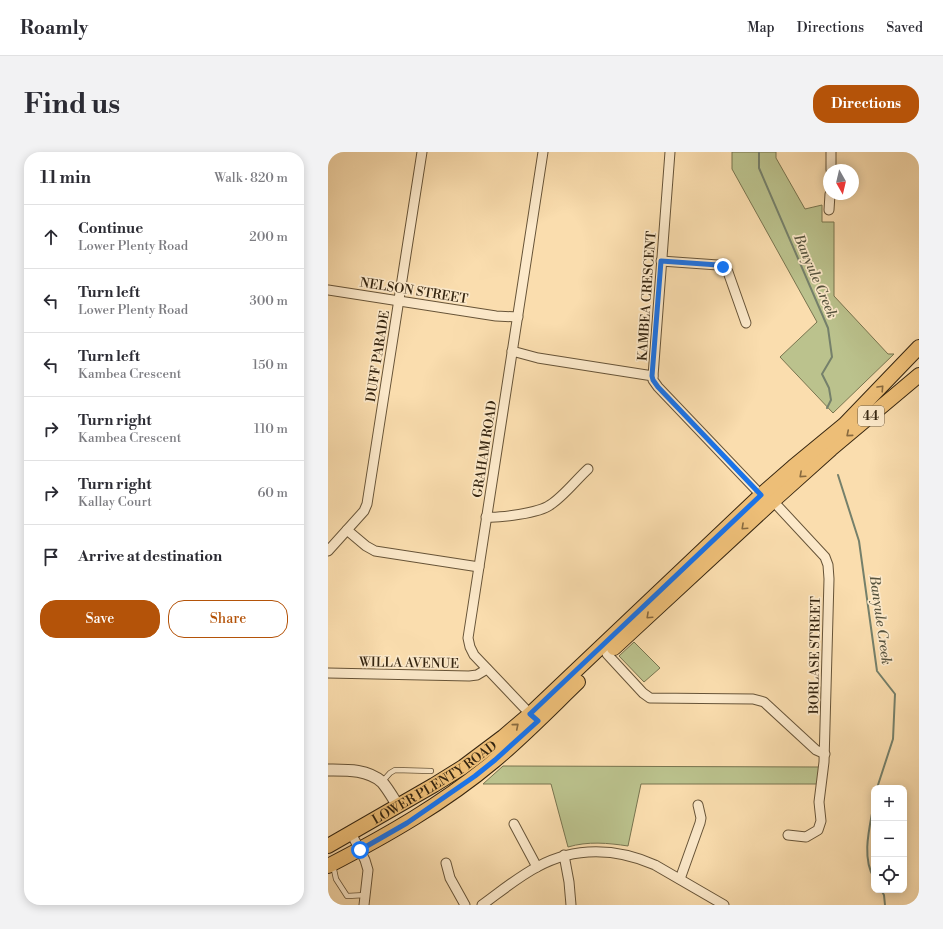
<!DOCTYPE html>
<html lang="en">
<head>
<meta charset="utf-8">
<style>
  :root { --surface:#fff; --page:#f2f2f3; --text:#2b2b33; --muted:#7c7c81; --line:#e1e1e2; --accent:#b45309 }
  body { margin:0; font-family:"Libre Bodoni",serif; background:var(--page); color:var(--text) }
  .controls { position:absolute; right:12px; bottom:12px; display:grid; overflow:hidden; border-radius:8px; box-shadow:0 2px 10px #0003 }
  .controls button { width:36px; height:36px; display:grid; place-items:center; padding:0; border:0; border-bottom:1px solid var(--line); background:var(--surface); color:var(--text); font:20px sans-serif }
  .compass { position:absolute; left:495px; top:12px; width:36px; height:36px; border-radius:50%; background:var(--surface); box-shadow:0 2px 10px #0003; rotate:172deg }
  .stop { position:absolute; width:12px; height:12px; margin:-9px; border:3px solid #1a73e8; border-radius:50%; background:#fff }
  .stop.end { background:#1a73e8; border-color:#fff; box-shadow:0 1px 4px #0008 }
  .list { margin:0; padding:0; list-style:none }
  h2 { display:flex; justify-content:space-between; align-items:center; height:52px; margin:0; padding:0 16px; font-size:17px }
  h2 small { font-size:13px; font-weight:400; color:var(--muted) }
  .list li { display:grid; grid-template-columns:26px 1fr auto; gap:12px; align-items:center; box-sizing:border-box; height:64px; padding:0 16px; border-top:1px solid var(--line) }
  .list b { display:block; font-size:15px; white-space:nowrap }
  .list p { margin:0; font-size:13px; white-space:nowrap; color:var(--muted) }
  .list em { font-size:13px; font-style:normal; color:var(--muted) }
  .actions { display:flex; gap:8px; padding:12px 16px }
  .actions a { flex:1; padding:9px 0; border:1px solid var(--accent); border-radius:16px; text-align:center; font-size:14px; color:var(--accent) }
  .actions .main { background:var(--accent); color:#fff }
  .icon { flex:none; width:22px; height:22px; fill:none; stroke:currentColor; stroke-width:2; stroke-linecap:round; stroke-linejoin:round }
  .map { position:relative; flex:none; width:591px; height:753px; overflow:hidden; border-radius:16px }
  header { display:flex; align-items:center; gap:24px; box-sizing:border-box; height:56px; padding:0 20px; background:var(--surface); border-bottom:1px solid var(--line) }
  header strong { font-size:19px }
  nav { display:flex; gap:22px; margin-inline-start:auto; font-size:14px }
  .intro { display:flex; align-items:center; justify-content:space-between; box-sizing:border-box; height:96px; padding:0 24px }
  h1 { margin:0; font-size:28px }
  .button { padding:10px 18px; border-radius:16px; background:var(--accent); color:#fff; font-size:14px; font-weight:700 }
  main { display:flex; gap:24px; padding:0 24px }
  aside { flex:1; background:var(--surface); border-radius:16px; box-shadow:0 2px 10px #0003 }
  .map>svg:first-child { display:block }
</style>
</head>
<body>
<header>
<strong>Roamly</strong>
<nav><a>Map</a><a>Directions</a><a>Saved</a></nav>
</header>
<div class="intro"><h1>Find us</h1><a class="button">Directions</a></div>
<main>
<aside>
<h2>11 min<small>Walk · 820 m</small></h2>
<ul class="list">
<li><svg class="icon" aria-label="ahead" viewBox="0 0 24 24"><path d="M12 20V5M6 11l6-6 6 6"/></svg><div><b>Continue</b><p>Lower Plenty Road</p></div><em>200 m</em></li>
<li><svg class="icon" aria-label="left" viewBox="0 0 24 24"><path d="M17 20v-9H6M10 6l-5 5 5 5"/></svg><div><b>Turn left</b><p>Lower Plenty Road</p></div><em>300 m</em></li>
<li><svg class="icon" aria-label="left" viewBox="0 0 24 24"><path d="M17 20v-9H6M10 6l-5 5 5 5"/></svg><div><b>Turn left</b><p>Kambea Crescent</p></div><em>150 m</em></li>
<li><svg class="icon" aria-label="right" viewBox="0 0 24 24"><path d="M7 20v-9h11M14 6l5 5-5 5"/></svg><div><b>Turn right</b><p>Kambea Crescent</p></div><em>110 m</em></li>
<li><svg class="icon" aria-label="right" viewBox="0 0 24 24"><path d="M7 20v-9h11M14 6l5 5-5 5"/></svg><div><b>Turn right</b><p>Kallay Court</p></div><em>60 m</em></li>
<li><svg class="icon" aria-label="arrive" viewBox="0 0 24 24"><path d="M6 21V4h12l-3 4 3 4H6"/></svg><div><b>Arrive at destination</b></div></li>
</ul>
<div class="actions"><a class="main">Save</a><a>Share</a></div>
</aside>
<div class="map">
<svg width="591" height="753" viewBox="0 0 591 753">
  <rect width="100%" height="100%" fill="#faddae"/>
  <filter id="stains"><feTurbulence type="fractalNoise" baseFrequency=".005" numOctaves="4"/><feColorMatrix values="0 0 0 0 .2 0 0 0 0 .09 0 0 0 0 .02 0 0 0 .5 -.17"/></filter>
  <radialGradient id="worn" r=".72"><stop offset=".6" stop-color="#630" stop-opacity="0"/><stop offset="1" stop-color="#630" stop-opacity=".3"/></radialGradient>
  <g fill="#bbc28d" stroke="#78744f">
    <polygon points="404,0 448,0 448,6 477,57 494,53 494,70 506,70 506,144 560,202 566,202 505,261 452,205 489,170 404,17"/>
    <polygon points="306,490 332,516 316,530 291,504"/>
    <path d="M175,614L492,615L489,632H313L300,694C280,691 260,689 240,695L223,632H155Z"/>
  </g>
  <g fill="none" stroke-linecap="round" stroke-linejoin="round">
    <g stroke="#75806b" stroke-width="2">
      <polyline points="431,0 431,16 500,176 504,205 494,222 501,236 503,248 499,256"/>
      <polyline points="510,323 531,389 549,519 567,542 565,587 549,636"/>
      <path d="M546,651C542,674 533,705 546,726"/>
      <polyline points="553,738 556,743 557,753"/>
    </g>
    <defs>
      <g id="service">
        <polyline points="54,630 62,621 67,618 103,619"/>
        <polyline points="5,713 8,727 19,744 38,743"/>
      </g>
      <g id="minor">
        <polyline points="342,0 325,224 325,228 330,235 433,343"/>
        <polyline points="503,18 503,0"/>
        <polyline points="501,58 502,42"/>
        <polyline points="333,109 390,113 395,115 400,120 418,171"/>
        <polyline points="0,138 168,164 190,165"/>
        <polyline points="184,199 210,206 325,224"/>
        <polyline points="445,349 497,405 500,413 501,427 496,610 491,650 493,669 490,678 478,685 460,683"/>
        <path d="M158,365C172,366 211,361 222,353C235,345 248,328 260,317"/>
        <polyline points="19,378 38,394 47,399 151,415"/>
        <polyline points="0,399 36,359 39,352 94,0"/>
        <polyline points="279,502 315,541 322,546 425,547 436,550 488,598 497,602"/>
        <polyline points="0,521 141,524 149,523 159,517"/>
        <polyline points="205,565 146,503 142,495 140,486 215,0"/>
        <polyline points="186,672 209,715"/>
        <polyline points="23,681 37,708 40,718 36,753"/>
        <polyline points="236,703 241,730 243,753"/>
        <polyline points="118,711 122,726 137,753"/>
        <polyline points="352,727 372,671 373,666 370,653"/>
        <path d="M154,753C172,740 190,725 209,715C247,694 289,696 327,713L396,753"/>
      </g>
      <path id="tertiary" d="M0,618C18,618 39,617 54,630C60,637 65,646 70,654"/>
      <g id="primary">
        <polyline points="286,496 445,349 503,297 591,223"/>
        <path id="s1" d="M0,694L106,633L135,615L175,585L202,562L433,343L465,315L516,273L591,195"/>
        <path d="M0,714C58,684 116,651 166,609C196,584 223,556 250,530"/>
      </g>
    </defs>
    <use href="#service" stroke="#675438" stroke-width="6"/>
    <use href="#minor" stroke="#675438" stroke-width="11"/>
    <use href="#tertiary" stroke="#675438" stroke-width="13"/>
    <use href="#primary" stroke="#362611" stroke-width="16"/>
    <use href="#service" stroke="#fce9ca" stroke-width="4.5"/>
    <use href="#minor" stroke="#fce9ca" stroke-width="9"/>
    <use href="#tertiary" stroke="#fce9ca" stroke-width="11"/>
    <use href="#primary" stroke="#edbe77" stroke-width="14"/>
  </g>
  <defs><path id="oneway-chevron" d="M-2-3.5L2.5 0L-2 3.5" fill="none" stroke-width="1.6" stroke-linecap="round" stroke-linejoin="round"/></defs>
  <g stroke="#886a3f">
    <use href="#oneway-chevron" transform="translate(553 236) rotate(-47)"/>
    <use href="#oneway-chevron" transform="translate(521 282) rotate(140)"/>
    <use href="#oneway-chevron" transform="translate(474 323) rotate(138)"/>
    <use href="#oneway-chevron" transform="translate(416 375) rotate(137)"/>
    <use href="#oneway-chevron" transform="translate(321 464) rotate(137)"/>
    <use href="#oneway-chevron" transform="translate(188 574) rotate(-40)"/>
  </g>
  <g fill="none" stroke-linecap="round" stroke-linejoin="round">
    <polyline stroke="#1a73e8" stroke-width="5" points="32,698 79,671 147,624 167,608 210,569 202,562 433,343 330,235 325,228 324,224 333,109 390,113 395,115"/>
  </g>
  <g text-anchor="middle" stroke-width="3.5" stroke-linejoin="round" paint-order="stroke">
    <rect fill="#fce9ca" stroke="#716048" stroke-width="1" x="530" y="254" width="26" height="20" rx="3"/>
    <g font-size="12" font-weight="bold" fill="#362611">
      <text x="543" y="268">44</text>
    </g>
    <g font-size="13" fill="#362611" stroke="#fce9ca">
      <text transform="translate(86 138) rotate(9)" y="5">NELSON STREET</text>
      <text transform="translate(318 144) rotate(-86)" y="5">KAMBEA CRESCENT</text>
      <text transform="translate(49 204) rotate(-81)" y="5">DUFF PARADE</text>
      <text transform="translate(156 297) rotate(-81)" y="5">GRAHAM ROAD</text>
      <text transform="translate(486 503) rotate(-89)" y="5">BORLASE STREET</text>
      <text transform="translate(81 510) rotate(1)" y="5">WILLA AVENUE</text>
      <text dy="5" stroke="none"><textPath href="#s1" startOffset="124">LOWER PLENTY ROAD</textPath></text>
    </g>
    <g font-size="14" font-style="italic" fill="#56533e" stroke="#fce9ca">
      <text transform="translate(488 124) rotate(67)" y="5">Banyule Creek</text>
      <text transform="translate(553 468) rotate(82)" y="5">Banyule Creek</text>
    </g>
  </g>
  <rect width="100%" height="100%" filter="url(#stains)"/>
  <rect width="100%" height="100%" fill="url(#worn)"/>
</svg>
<div class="controls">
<button>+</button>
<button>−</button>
<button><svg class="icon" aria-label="locate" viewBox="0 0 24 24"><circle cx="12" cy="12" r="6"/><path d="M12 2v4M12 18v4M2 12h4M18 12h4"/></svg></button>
</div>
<svg class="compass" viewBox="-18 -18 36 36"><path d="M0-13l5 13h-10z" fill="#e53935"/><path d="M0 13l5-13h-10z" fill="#7c7c81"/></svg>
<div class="stop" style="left:32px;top:698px"></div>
<div class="stop end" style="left:395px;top:115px"></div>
</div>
</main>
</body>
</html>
